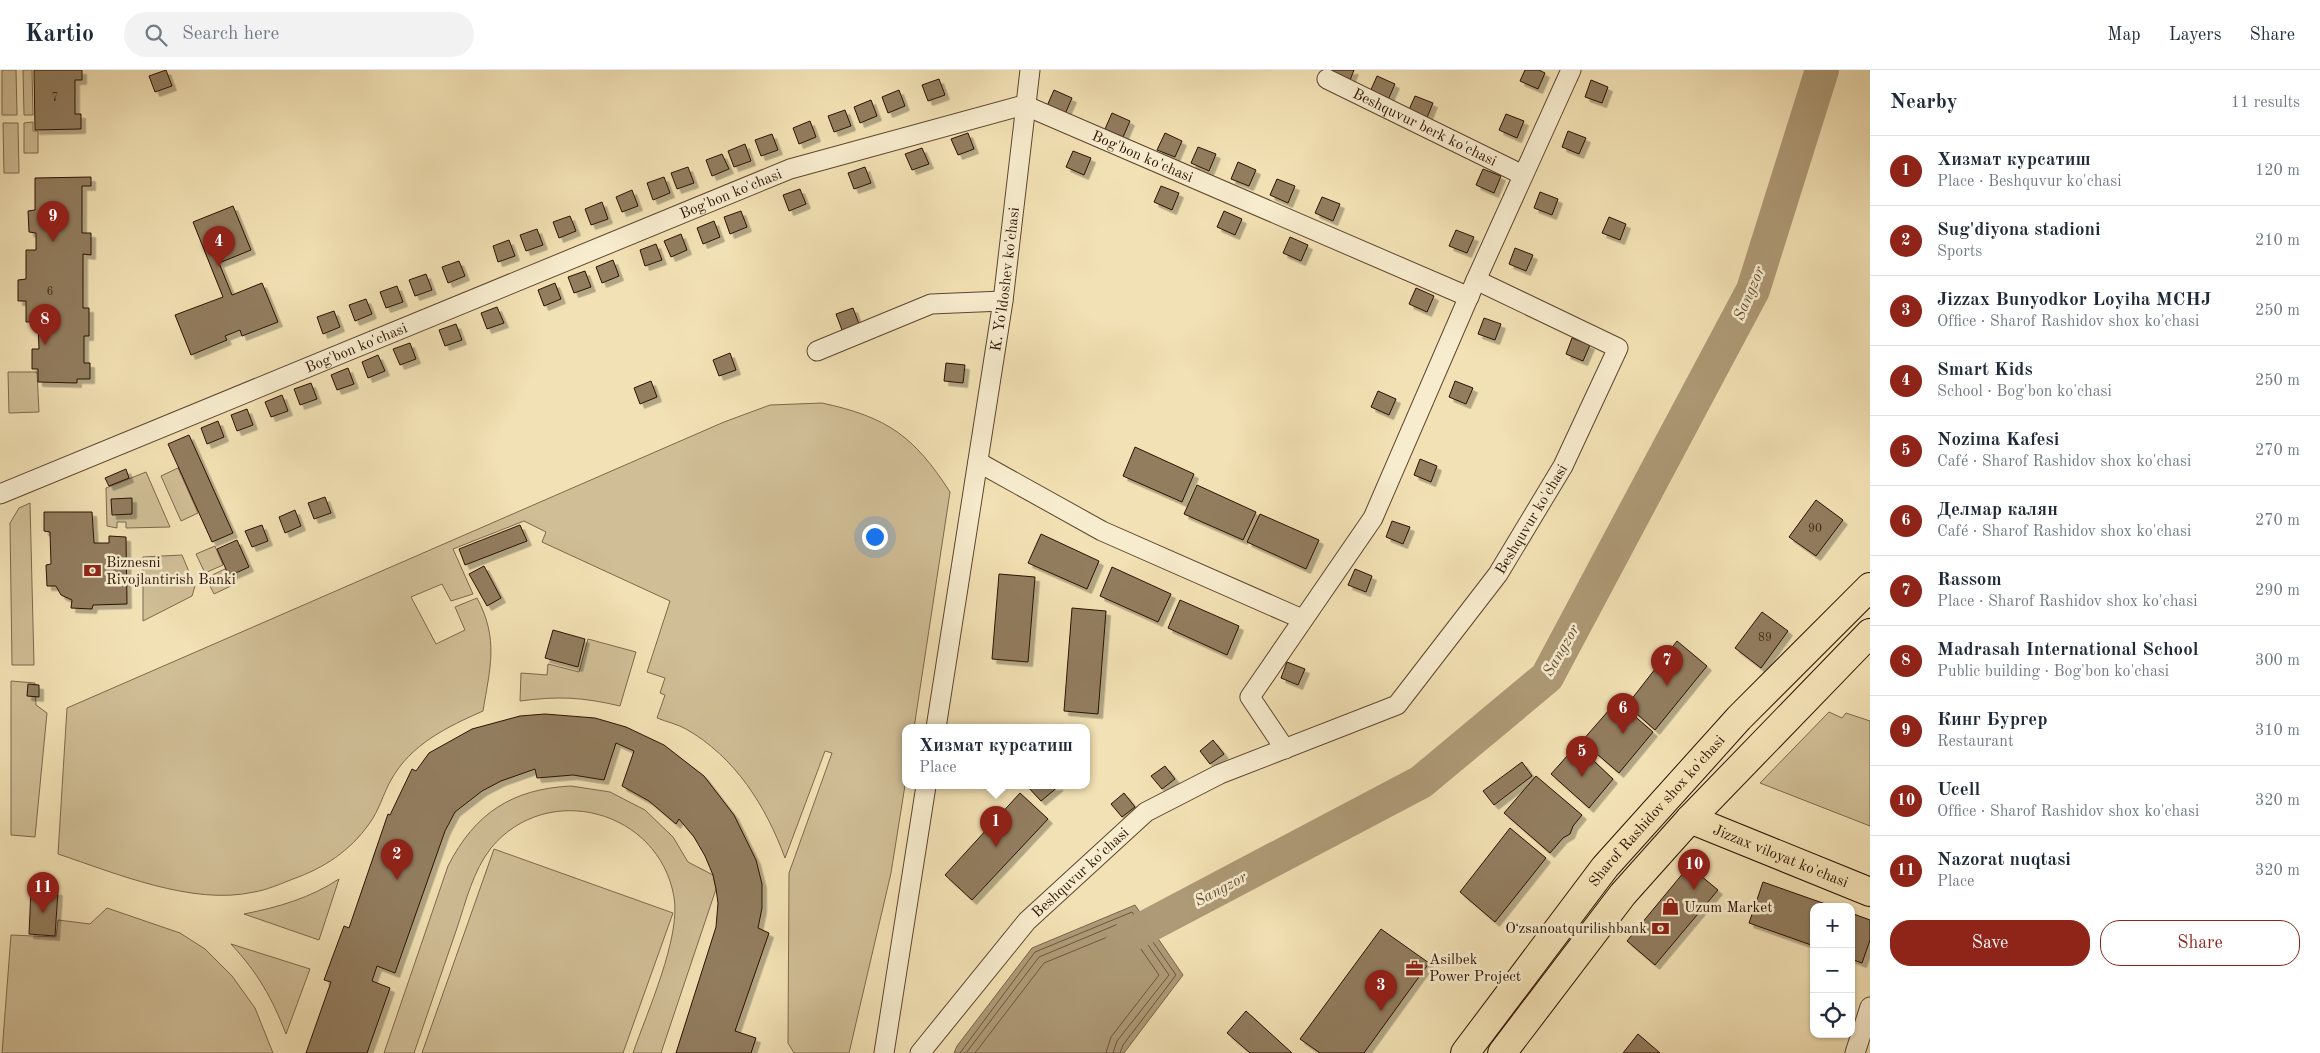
<!DOCTYPE html>
<html lang="en">
<head>
<meta charset="utf-8">
<style>
  :root { --surface:#fff; --page:#f2f2f3; --text:#1f2937; --muted:#747a83; --line:#e0e1e3; --accent:#8f2418 }
  body { margin:0; font-family:"Old Standard TT",serif; background:var(--page); color:var(--text) }
  .controls { position:absolute; right:15px; bottom:15px; display:grid; overflow:hidden; border-radius:10px; box-shadow:0 1px 4px #0004 }
  .controls button { width:45px; height:45px; display:grid; place-items:center; padding:0; border:0; border-bottom:1px solid var(--line); background:var(--surface); color:var(--text); font:25px sans-serif }
  .you { position:absolute; left:874px; top:466px; width:18px; height:18px; margin:-12px; border:4px solid #fff; border-radius:50%; background:#1a73e8; box-shadow:0 0 0 8px #1a73e833 }
  .badge { display:grid; place-items:center; width:32px; height:32px; border-radius:50%; background:var(--accent); color:#fff; font-size:16px; font-weight:700 }
  .pin { position:absolute; translate:-50% -41px; filter:drop-shadow(0 1px 2px #0008) }
  .pin::after { content:''; position:absolute; top:26px; width:18px; height:15px; background:inherit; clip-path:polygon(0 0,100% 0,50% 100%) }
  .popup { position:absolute; left:902px; top:654px; width:188px; height:65px; box-sizing:border-box; display:grid; place-content:center; border-radius:10px; background:var(--surface); filter:drop-shadow(0 1px 4px #0005); font-size:16px; white-space:nowrap; color:var(--muted) }
  .popup b { font-size:19px; color:var(--text) }
  .popup::after { content:''; position:absolute; left:50%; top:100%; margin-left:-10px; border:10px solid transparent; border-top-color:var(--surface) }
  .list { margin:0; padding:0; list-style:none }
  h2 { display:flex; justify-content:space-between; align-items:center; height:65px; margin:0; padding:0 20px; font-size:21px }
  h2 small { font-size:16px; font-weight:400; color:var(--muted) }
  .list li { display:grid; grid-template-columns:32px 1fr auto; gap:15px; align-items:center; box-sizing:border-box; height:70px; padding:0 20px; border-top:1px solid var(--line) }
  .list b { display:block; font-size:19px; white-space:nowrap }
  .list p { margin:0; font-size:16px; white-space:nowrap; color:var(--muted) }
  .list em { font-size:16px; font-style:normal; color:var(--muted) }
  .actions { display:flex; gap:10px; padding:15px 20px }
  .actions a { flex:1; padding:11px 0; border:1px solid var(--accent); border-radius:20px; text-align:center; font-size:18px; color:var(--accent) }
  .actions .main { background:var(--accent); color:#fff }
  .icon { flex:none; width:28px; height:28px; fill:none; stroke:currentColor; stroke-width:2; stroke-linecap:round; stroke-linejoin:round }
  .map { position:relative; flex:none; width:1870px; height:983px; overflow:hidden }
  header { display:flex; align-items:center; gap:30px; box-sizing:border-box; height:70px; padding:0 25px; background:var(--surface); border-bottom:1px solid var(--line) }
  header strong { font-size:24px }
  nav { display:flex; gap:28px; margin-inline-start:auto; font-size:18px }
  .search { width:350px; height:45px; background:var(--page); display:flex; align-items:center; gap:12px; box-sizing:border-box; padding:0 18px; border-radius:28px; color:var(--muted); font-size:19px }
  main { display:flex }
  aside { flex:1; background:var(--surface) }
  .map>svg:first-child { display:block }
</style>
</head>
<body>
<header>
<strong>Kartio</strong>
<div class="search"><svg class="icon" aria-label="search" viewBox="0 0 24 24"><circle cx="10" cy="10" r="6"/><path d="M15 15l6 6"/></svg>Search here</div>
<nav><a>Map</a><a>Layers</a><a>Share</a></nav>
</header>
<main>
<div class="map">
<svg width="1870" height="983" viewBox="0 0 1870 983">
  <defs>
    <filter id="shadow"><feDropShadow dx="4.5" dy="4.5" stdDeviation="0" flood-color="#0004"/></filter>
  </defs>
  <rect width="100%" height="100%" fill="#f2e1b4"/>
  <filter id="stains"><feTurbulence type="fractalNoise" baseFrequency=".004" numOctaves="4"/><feColorMatrix values="0 0 0 0 .2 0 0 0 0 .09 0 0 0 0 .02 0 0 0 .5 -.17"/></filter>
  <radialGradient id="worn" r=".72"><stop offset=".6" stop-color="#630" stop-opacity="0"/><stop offset="1" stop-color="#630" stop-opacity=".3"/></radialGradient>
  <g fill="#d0be96" stroke="#7e684c">
    <polygon points="2,0 16,0 17,45 2,45"/>
    <polygon points="23,0 32,0 33,45 24,45"/>
    <polygon points="33,52 33,61 38,61 38,83 24,83 24,53"/>
    <polygon points="3,53 18,53 19,103 4,103"/>
    <polygon points="8,302 37,302 39,342 9,343"/>
    <path d="M822,333C887,347 914,366 950,422L914,658H906V709L891,803L849,983H794L788,973L789,803L832,683L825,681L785,788C766,736 735,687 686,659C677,654 667,652 657,648L665,625L660,623L665,608L647,602L670,531L542,472L546,462L524,451L453,479L473,524L451,531L442,514L411,527L436,574L465,560L455,537L477,528C499,569 490,598 483,641C447,657 411,674 391,710C383,724 379,741 369,754C350,781 324,798 293,809C280,814 267,820 254,822C193,836 115,803 58,784L67,638L724,352L770,335Z"/>
    <polygon points="178,398 198,443 181,451 161,406"/>
    <polygon points="146,402 170,457 126,458 126,452 117,452 117,458 107,456 106,418"/>
    <polygon points="30,433 34,595 12,595 10,453 19,438"/>
    <polygon points="215,476 223,495 205,503 196,484"/>
    <polygon points="182,485 195,516 192,526 143,551 143,487"/>
    <polygon points="225,499 233,515 214,524 206,508"/>
    <path d="M588,569L636,582L620,636C582,627 558,626 520,631L521,603L547,605L548,594L579,602Z"/>
    <polygon points="11,611 35,613 36,635 47,643 35,767 11,765"/>
    <polygon points="1829,642 1842,648 1846,643 1870,651 1870,756 1760,713"/>
    <path d="M571,716L610,722L645,740L673,767L688,792L713,805L716,819L661,983H633C647,942 681,868 674,827C659,740 547,710 491,778C473,801 466,831 457,858C443,900 428,941 414,983H384L448,796C475,743 512,719 571,716Z"/>
    <polygon points="494,779 673,843 623,983 422,983"/>
    <path d="M339,809L319,870L244,844C279,837 310,828 339,809Z"/>
    <polygon points="107,838 180,863 205,879 232,906 255,938 273,983 2,983 11,865 56,867 58,850 90,854"/>
    <path d="M231,874L310,899L286,964C272,928 258,903 231,874Z"/>
  </g>
  <polygon fill="#ae9a77" stroke="#7a6348" points="1135,835 1183,905 1124,983 954,983 957,976 1032,878"/>
  <g fill="none" stroke-linecap="round" stroke-linejoin="round">
    <g stroke="#6c563c" stroke-width="1">
      <polyline points="960,983 1035,882 1132,842 1176,905 1123,975 1120,983"/>
      <polyline points="966,983 1039,887 1130,849 1169,905 1117,971 1113,983"/>
      <polyline points="975,983 1044,893 1127,859 1159,905 1111,967 1106,983"/>
    </g>
    <polyline stroke="#ae9a77" stroke-width="34" points="1114,885 1129,866 1421,712 1547,607 1753,220 1822,0"/>
  </g>
  <g fill="#927d5e" stroke="#2b1101" filter="url(#shadow)">
    <polygon points="34,0 82,0 82,10 75,10 75,44 81,44 81,59 35,60"/>
    <polygon points="166,0 172,16 155,22 149,6"/>
    <polygon points="1333,0 1354,0 1350,10 1332,2"/>
    <polygon points="1525,0 1539,0 1545,3 1538,19 1520,11"/>
    <polygon points="1377,6 1395,14 1388,30 1370,22"/>
    <polygon points="939,9 945,25 928,31 922,15"/>
    <polygon points="1591,10 1608,17 1602,33 1585,27"/>
    <polygon points="899,20 905,36 888,43 882,27"/>
    <polygon points="1054,20 1072,28 1065,44 1047,36"/>
    <polygon points="1415,26 1433,33 1426,50 1408,42"/>
    <polygon points="871,30 877,46 860,53 854,37"/>
    <polygon points="845,40 851,56 834,62 828,46"/>
    <polygon points="1112,43 1130,51 1123,67 1105,59"/>
    <polygon points="1506,44 1524,51 1517,68 1499,60"/>
    <polygon points="810,51 816,67 799,74 793,58"/>
    <polygon points="1568,61 1586,68 1579,84 1562,77"/>
    <polygon points="968,63 974,79 958,85 951,69"/>
    <polygon points="1165,63 1182,71 1175,87 1157,80"/>
    <polygon points="772,64 778,80 761,86 755,70"/>
    <polygon points="745,74 751,91 734,97 728,81"/>
    <polygon points="1198,77 1216,84 1209,101 1191,93"/>
    <polygon points="922,78 929,94 912,100 905,84"/>
    <polygon points="1073,81 1091,88 1084,105 1066,97"/>
    <polygon points="722,84 729,99 712,106 706,90"/>
    <polygon points="1238,92 1256,100 1249,116 1231,109"/>
    <polygon points="688,97 694,113 677,119 671,103"/>
    <polygon points="865,97 871,113 854,119 848,103"/>
    <polygon points="1483,99 1501,106 1494,123 1476,115"/>
    <polygon points="91,107 91,116 82,116 82,163 91,163 91,185 83,184 83,238 89,238 89,266 84,266 84,293 90,293 90,309 77,309 77,313 38,312 38,299 32,299 32,279 39,279 38,252 26,252 26,231 18,231 18,210 26,209 26,180 36,180 36,163 29,162 28,141 35,140 35,108"/>
    <polygon points="664,107 670,123 653,130 647,113"/>
    <polygon points="1277,109 1295,116 1288,133 1270,125"/>
    <polygon points="1161,116 1179,123 1172,140 1154,132"/>
    <polygon points="800,119 806,134 789,141 783,125"/>
    <polygon points="632,120 638,136 622,142 616,127"/>
    <polygon points="1540,122 1558,129 1552,145 1534,138"/>
    <polygon points="1322,127 1340,134 1333,151 1315,143"/>
    <polygon points="602,132 608,149 591,155 585,139"/>
    <polygon points="233,136 251,180 219,193 232,225 262,213 278,252 242,266 240,260 225,266 227,270 191,285 175,245 223,227 193,152"/>
    <polygon points="741,141 747,157 730,164 724,147"/>
    <polygon points="1224,141 1242,149 1235,165 1217,157"/>
    <polygon points="570,146 576,161 559,168 553,152"/>
    <polygon points="1609,147 1626,154 1620,170 1602,163"/>
    <polygon points="714,151 720,167 703,174 697,158"/>
    <polygon points="537,159 543,175 526,181 520,165"/>
    <polygon points="1456,160 1474,167 1467,183 1449,176"/>
    <polygon points="681,164 687,180 671,187 664,171"/>
    <polygon points="1290,167 1308,175 1301,191 1283,183"/>
    <polygon points="509,170 515,186 498,192 493,176"/>
    <polygon points="656,174 662,190 645,196 640,180"/>
    <polygon points="1515,178 1533,185 1526,201 1509,194"/>
    <polygon points="613,190 619,206 602,213 596,197"/>
    <polygon points="459,191 465,206 448,213 442,197"/>
    <polygon points="585,201 591,217 574,223 568,207"/>
    <polygon points="426,204 432,220 415,226 409,210"/>
    <polygon points="555,213 561,229 544,236 538,220"/>
    <polygon points="397,216 403,232 386,238 380,222"/>
    <polygon points="1416,218 1434,226 1427,242 1409,234"/>
    <polygon points="366,229 372,244 355,251 349,235"/>
    <polygon points="497,237 504,253 487,259 481,243"/>
    <polygon points="853,238 859,254 842,260 836,244"/>
    <polygon points="334,241 340,257 323,264 317,247"/>
    <polygon points="1484,248 1501,254 1495,270 1478,264"/>
    <polygon points="456,254 462,270 445,276 439,260"/>
    <polygon points="1572,268 1590,275 1583,291 1566,284"/>
    <polygon points="410,273 416,289 400,295 393,279"/>
    <polygon points="730,283 736,300 719,306 713,290"/>
    <polygon points="378,285 385,301 368,308 362,292"/>
    <polygon points="946,293 965,295 963,313 944,311"/>
    <polygon points="348,298 354,314 337,320 331,305"/>
    <polygon points="651,311 657,327 640,334 634,318"/>
    <polygon points="1455,311 1473,318 1466,334 1449,327"/>
    <polygon points="311,313 317,329 300,335 294,319"/>
    <polygon points="1378,321 1396,329 1389,345 1371,337"/>
    <polygon points="282,325 288,341 271,347 265,332"/>
    <polygon points="247,339 253,355 237,361 231,345"/>
    <polygon points="218,351 224,367 207,374 201,358"/>
    <polygon points="189,365 233,463 212,472 168,374"/>
    <polygon points="1135,377 1194,404 1182,432 1123,406"/>
    <polygon points="1420,389 1437,396 1431,412 1414,405"/>
    <polygon points="126,399 129,408 109,416 105,408"/>
    <polygon points="1197,415 1256,442 1243,470 1184,444"/>
    <polygon points="325,427 331,443 314,449 308,433"/>
    <polygon points="132,428 132,444 112,445 111,429"/>
    <polygon points="1816,430 1843,450 1816,486 1789,467"/>
    <polygon points="295,440 301,456 285,463 279,447"/>
    <polygon points="44,442 92,442 94,473 109,473 109,466 126,467 127,534 93,535 92,539 71,538 72,530 61,525 56,516 47,516 46,495 51,494 50,462 44,461"/>
    <polygon points="1260,444 1319,470 1306,499 1247,472"/>
    <polygon points="1392,451 1410,457 1403,474 1386,467"/>
    <polygon points="262,455 268,471 252,477 245,461"/>
    <polygon points="520,455 527,471 465,495 459,479"/>
    <polygon points="1041,464 1099,491 1087,519 1028,493"/>
    <polygon points="237,470 249,497 229,506 217,479"/>
    <polygon points="484,496 501,528 487,536 469,504"/>
    <polygon points="1112,497 1171,524 1158,552 1100,526"/>
    <polygon points="1355,499 1372,506 1366,522 1348,515"/>
    <polygon points="999,504 1035,507 1028,592 992,589"/>
    <polygon points="1180,530 1239,556 1227,585 1168,558"/>
    <polygon points="1072,538 1106,541 1098,644 1064,641"/>
    <polygon points="1762,542 1788,561 1761,598 1735,578"/>
    <polygon points="553,560 585,569 578,597 545,588"/>
    <polygon points="1677,571 1707,596 1655,660 1627,635"/>
    <polygon points="1287,592 1305,599 1298,615 1281,608"/>
    <polygon points="28,614 39,615 39,627 27,626"/>
    <polygon points="1617,631 1653,662 1619,703 1582,671"/>
    <polygon points="545,644 595,648 626,657 664,675 704,706 734,745 756,790 762,814 762,838 758,858 769,863 735,961 756,968 751,983 676,983 716,857 718,833 716,819 713,805 705,786 694,767 679,749 676,754 649,731 622,716 634,681 616,673 604,710 573,705 537,708 535,699 501,711 482,721 455,742 445,761 395,903 377,896 372,911 390,918 367,983 306,983 331,912 324,910 344,856 349,858 388,744 390,745 412,699 416,701 429,683 472,659 520,646"/>
    <polygon points="1213,670 1224,684 1210,694 1200,681"/>
    <polygon points="1577,675 1613,709 1589,738 1551,704"/>
    <polygon points="1522,692 1532,706 1494,735 1483,721"/>
    <polygon points="1165,696 1175,709 1162,719 1151,706"/>
    <polygon points="1536,706 1582,745 1573,756 1570,764 1563,768 1550,783 1504,743"/>
    <polygon points="1027,716 1059,716 1041,731"/>
    <polygon points="1020,723 1048,749 972,830 945,805"/>
    <polygon points="1124,723 1135,737 1122,747 1111,734"/>
    <polygon points="1510,758 1546,788 1495,852 1460,822"/>
    <polygon points="1689,796 1718,820 1655,895 1627,871"/>
    <polygon points="1763,812 1834,837 1814,837 1814,876 1749,853"/>
    <polygon points="31,819 58,821 55,866 29,864"/>
    <polygon points="1851,843 1870,850 1870,870 1862,893 1851,889"/>
    <polygon points="1381,859 1429,893 1364,983 1320,983 1300,969"/>
    <polygon points="1246,941 1292,983 1250,983 1227,963"/>
    <polygon points="1638,964 1660,983 1623,983"/>
  </g>
  <g fill="none" stroke-linecap="round" stroke-linejoin="round">
    <defs>
      <g id="minor">
        <path id="s1" d="M1327,9L1523,105"/>
        <polyline points="817,281 931,234 1003,231"/>
        <polyline points="978,392 1102,461 1302,549"/>
        <path id="s2" d="M0,424L790,99L1024,35L1469,227"/>
        <path id="s3" d="M936,658L1003,231L1030,0"/>
        <polyline points="1285,679 1250,627 1373,448 1476,210 1571,0"/>
        <polyline points="884,983 926,716"/>
        <path id="s4" d="M920,983L1027,851L1146,742L1220,704L1397,635L1498,504L1563,396L1618,278L1476,210"/>
        <polyline points="1855,983 1870,937"/>
      </g>
      <g id="primary">
        <path id="s5" d="M1690,749L1870,822"/>
        <path id="s6" d="M1465,983L1605,797L1739,648L1870,517"/>
        <polyline points="1502,983 1623,824 1690,749 1870,563"/>
      </g>
    </defs>
    <use href="#minor" stroke="#5d452e" stroke-width="21"/>
    <use href="#primary" stroke="#2b1101" stroke-width="30"/>
    <use href="#minor" stroke="#f7ecce" stroke-width="19"/>
    <use href="#primary" stroke="#f2e1b4" stroke-width="28"/>
  </g>
  <defs>
    <symbol id="bank-bare" viewBox="-9 -9 18 18"><path d="M-6-4H6V4H-6ZM0-2.3a2.3 2.3 0 1 0 0 4.6a2.3 2.3 0 1 0 0-4.6Z" fill="#8f2418" stroke="#f7ecce" stroke-width="2.5" paint-order="stroke"/></symbol>
    <symbol id="shop-bare" viewBox="-9 -9 18 18"><path d="M-5-2.5h2.3a2.7 3.5 0 0 1 5.4 0H5L5.5 6h-11ZM-1.5-2.5h3a1.5 2.3 0 0 0-3 0Z" fill="#8f2418" stroke="#f7ecce" stroke-width="2.5" paint-order="stroke"/></symbol>
    <symbol id="office-bare" viewBox="-9 -9 18 18"><path d="M-6-3h4V-5.5h4V-3h4V5H-6ZM-1-4.5V-3h2v-1.5ZM-6 0V1H6V0Z" fill="#8f2418" stroke="#f7ecce" stroke-width="2.5" paint-order="stroke"/></symbol>
  </defs>
  <g fill-rule="evenodd">
    <use href="#bank-bare" x="80" y="488" width="25" height="25"/>
    <use href="#shop-bare" x="1658" y="824" width="25" height="25"/>
    <use href="#bank-bare" x="1648" y="846" width="25" height="25"/>
    <use href="#office-bare" x="1402" y="886" width="25" height="25"/>
  </g>
  <g text-anchor="middle" stroke-width="5" stroke-linejoin="round" paint-order="stroke">
    <g font-size="12" fill="#452c18">
      <text x="55" y="31">7</text>
      <text x="50" y="225">6</text>
      <text x="1815" y="462">90</text>
      <text x="1765" y="571">89</text>
    </g>
    <g font-size="15" fill="#2b1101" stroke="#f7ecce">
      <text dy="5" stroke="none"><textPath href="#s1" startOffset="109">Beshquvur berk ko'chasi</textPath></text>
      <text dy="5" stroke="none"><textPath href="#s2" startOffset="1226">Bog'bon ko'chasi</textPath></text>
      <text dy="5" stroke="none"><textPath href="#s2" startOffset="790">Bog'bon ko'chasi</textPath></text>
      <text dy="5" stroke="none"><textPath href="#s3" startOffset="454">K. Yo'ldoshev ko'chasi</textPath></text>
      <text dy="5" stroke="none"><textPath href="#s2" startOffset="385">Bog'bon ko'chasi</textPath></text>
      <text dy="5" stroke="none"><textPath href="#s4" startOffset="834">Beshquvur ko'chasi</textPath></text>
      <text dy="5" stroke="none"><textPath href="#s6" startOffset="309">Sharof Rashidov shox ko'chasi</textPath></text>
      <text dy="5" stroke="none"><textPath href="#s5" startOffset="98">Jizzax viloyat ko'chasi</textPath></text>
      <text dy="5" stroke="none"><textPath href="#s4" startOffset="242">Beshquvur ko'chasi</textPath></text>
    </g>
    <g font-size="15" fill="#2b1101" stroke="#f7ecce" text-anchor="start">
      <text x="106" y="497">Biznesni<tspan x="106" dy="17">Rivojlantirish Banki</tspan></text>
      <text x="1684" y="842">Uzum Market</text>
      <text x="1647" y="863" text-anchor="end">Oʻzsanoatqurilishbank</text>
      <text x="1429" y="894">Asilbek<tspan x="1429" dy="17">Power Project</tspan></text>
    </g>
    <g font-size="16" font-style="italic" fill="#664f36" stroke="#f7ecce">
      <text transform="translate(1748 223) rotate(-67)" y="6">Sangzor</text>
      <text transform="translate(1560 580) rotate(-60)" y="6">Sangzor</text>
      <text transform="translate(1220 818) rotate(-28)" y="6">Sangzor</text>
    </g>
  </g>
  <rect width="100%" height="100%" filter="url(#stains)"/>
  <rect width="100%" height="100%" fill="url(#worn)"/>
</svg>
<div class="controls">
<button>+</button>
<button>−</button>
<button><svg class="icon" aria-label="locate" viewBox="0 0 24 24"><circle cx="12" cy="12" r="6"/><path d="M12 2v4M12 18v4M2 12h4M18 12h4"/></svg></button>
</div>
<div class="you"></div>
<div class="pin badge" style="left:996px;top:777px">1</div>
<div class="popup"><b>Хизмат курсатиш</b>Place</div>
<div class="pin badge" style="left:397px;top:810px">2</div>
<div class="pin badge" style="left:1381px;top:941px">3</div>
<div class="pin badge" style="left:219px;top:197px">4</div>
<div class="pin badge" style="left:1582px;top:707px">5</div>
<div class="pin badge" style="left:1623px;top:664px">6</div>
<div class="pin badge" style="left:1667px;top:616px">7</div>
<div class="pin badge" style="left:45px;top:275px">8</div>
<div class="pin badge" style="left:53px;top:172px">9</div>
<div class="pin badge" style="left:1694px;top:820px">10</div>
<div class="pin badge" style="left:43px;top:843px">11</div>
</div>
<aside>
<h2>Nearby<small>11 results</small></h2>
<ul class="list">
<li><span class="badge">1</span><div><b>Хизмат курсатиш</b><p>Place · Beshquvur ko'chasi</p></div><em>120 m</em></li>
<li><span class="badge">2</span><div><b>Sug'diyona stadioni</b><p>Sports</p></div><em>210 m</em></li>
<li><span class="badge">3</span><div><b>Jizzax Bunyodkor Loyiha MCHJ</b><p>Office · Sharof Rashidov shox ko'chasi</p></div><em>250 m</em></li>
<li><span class="badge">4</span><div><b>Smart Kids</b><p>School · Bog'bon ko'chasi</p></div><em>250 m</em></li>
<li><span class="badge">5</span><div><b>Nozima Kafesi</b><p>Café · Sharof Rashidov shox ko'chasi</p></div><em>270 m</em></li>
<li><span class="badge">6</span><div><b>Делмар калян</b><p>Café · Sharof Rashidov shox ko'chasi</p></div><em>270 m</em></li>
<li><span class="badge">7</span><div><b>Rassom</b><p>Place · Sharof Rashidov shox ko'chasi</p></div><em>290 m</em></li>
<li><span class="badge">8</span><div><b>Madrasah International School</b><p>Public building · Bog'bon ko'chasi</p></div><em>300 m</em></li>
<li><span class="badge">9</span><div><b>Кинг Бургер</b><p>Restaurant</p></div><em>310 m</em></li>
<li><span class="badge">10</span><div><b>Ucell</b><p>Office · Sharof Rashidov shox ko'chasi</p></div><em>320 m</em></li>
<li><span class="badge">11</span><div><b>Nazorat nuqtasi</b><p>Place</p></div><em>320 m</em></li>
</ul>
<div class="actions"><a class="main">Save</a><a>Share</a></div>
</aside>
</main>
</body>
</html>
